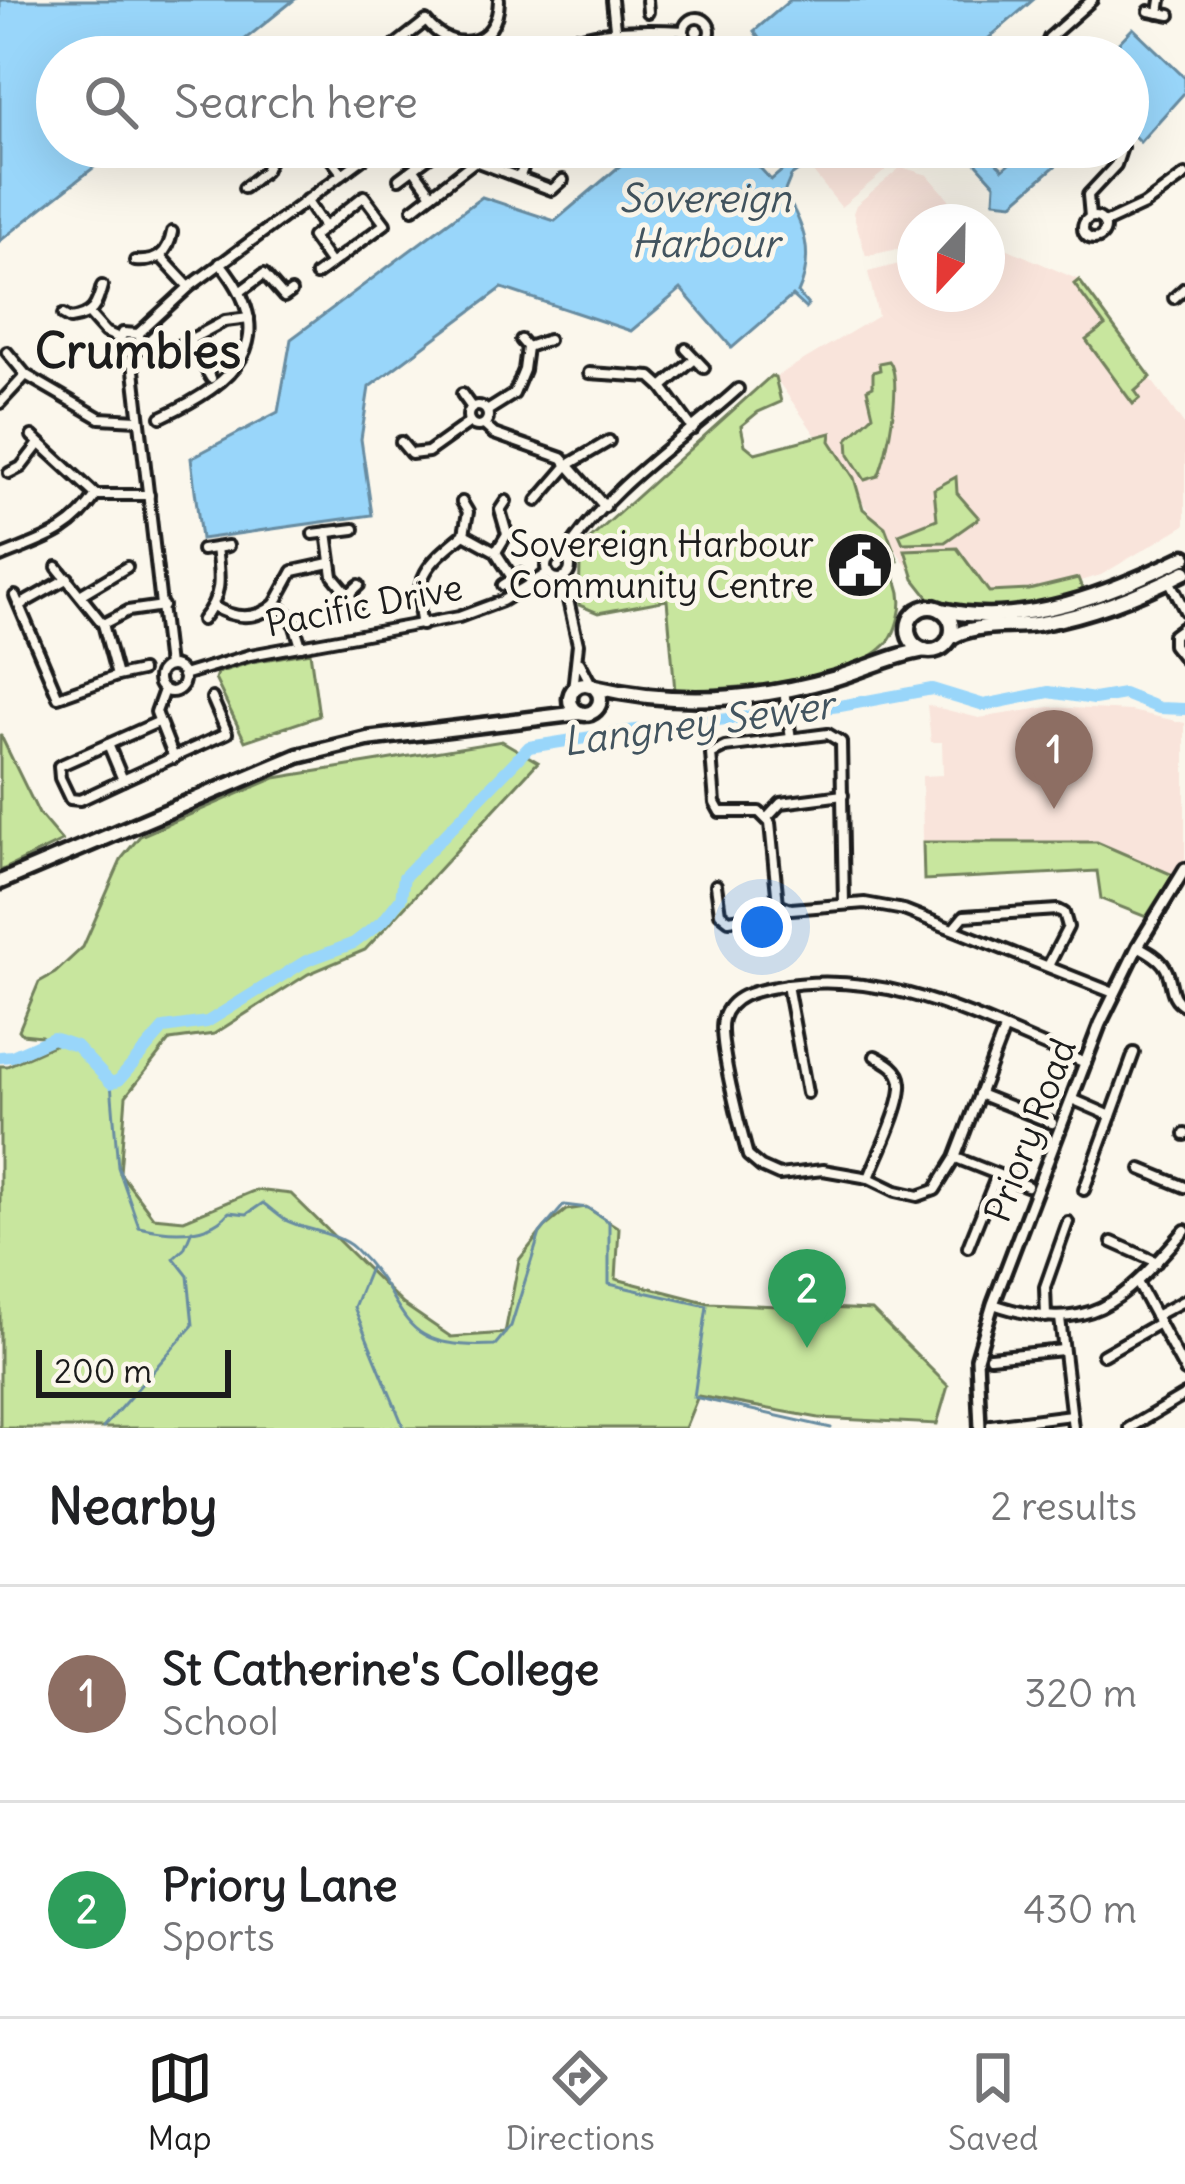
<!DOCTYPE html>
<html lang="en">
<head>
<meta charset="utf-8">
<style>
  :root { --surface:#fff; --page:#f6f6f6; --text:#202124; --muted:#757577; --line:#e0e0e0; --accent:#1c1c1c }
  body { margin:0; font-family:Delius,sans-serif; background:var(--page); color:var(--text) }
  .compass { position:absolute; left:897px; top:204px; width:108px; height:108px; border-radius:50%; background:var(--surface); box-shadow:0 12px 48px #0002; rotate:202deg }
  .scale { position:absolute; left:36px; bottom:30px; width:195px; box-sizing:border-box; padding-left:12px; border:6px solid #1c1c1c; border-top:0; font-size:33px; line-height:42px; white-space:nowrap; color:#1c1c1c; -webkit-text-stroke:9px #fbf7ec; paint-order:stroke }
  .you { position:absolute; left:762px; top:927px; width:42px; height:42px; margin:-30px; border:9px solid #fff; border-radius:50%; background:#1a73e8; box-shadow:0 0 0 18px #1a73e833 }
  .badge { display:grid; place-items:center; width:78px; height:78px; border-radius:50%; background:var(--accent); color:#fff; font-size:39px; font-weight:700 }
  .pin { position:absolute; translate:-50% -99px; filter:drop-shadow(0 3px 6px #0008) }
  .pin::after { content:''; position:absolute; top:63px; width:42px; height:36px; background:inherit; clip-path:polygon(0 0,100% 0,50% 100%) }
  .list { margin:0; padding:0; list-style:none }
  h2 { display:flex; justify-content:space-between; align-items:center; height:156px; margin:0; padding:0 48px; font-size:51px }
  h2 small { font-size:39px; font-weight:400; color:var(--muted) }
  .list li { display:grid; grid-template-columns:78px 1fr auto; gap:36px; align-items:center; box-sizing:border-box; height:216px; padding:0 48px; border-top:3px solid var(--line) }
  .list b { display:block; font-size:45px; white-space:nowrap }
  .list p { margin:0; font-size:39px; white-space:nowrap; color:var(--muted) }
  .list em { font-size:39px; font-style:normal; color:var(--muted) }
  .icon { flex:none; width:66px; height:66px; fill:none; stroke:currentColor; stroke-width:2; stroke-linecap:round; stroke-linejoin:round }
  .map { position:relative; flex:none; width:1185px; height:1428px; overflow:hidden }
  .search { position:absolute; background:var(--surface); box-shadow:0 12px 48px #0002; left:36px; right:36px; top:36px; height:132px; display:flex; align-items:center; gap:30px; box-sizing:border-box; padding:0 42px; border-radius:66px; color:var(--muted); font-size:45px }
  .sheet { height:588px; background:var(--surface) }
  nav { display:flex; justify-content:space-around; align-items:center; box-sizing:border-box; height:168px; border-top:3px solid var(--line); background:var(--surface); font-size:33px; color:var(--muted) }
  nav a { display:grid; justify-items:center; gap:6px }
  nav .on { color:var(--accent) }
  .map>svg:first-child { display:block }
</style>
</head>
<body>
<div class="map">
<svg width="1185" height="1428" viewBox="0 0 1185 1428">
  <rect width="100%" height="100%" fill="#fbf7ec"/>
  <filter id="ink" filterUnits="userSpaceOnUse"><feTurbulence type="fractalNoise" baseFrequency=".00833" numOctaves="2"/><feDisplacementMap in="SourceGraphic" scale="24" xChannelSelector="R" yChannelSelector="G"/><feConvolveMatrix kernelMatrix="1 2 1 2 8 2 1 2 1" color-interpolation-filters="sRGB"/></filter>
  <g filter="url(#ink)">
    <g fill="#f9e4db">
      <polygon points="833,147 857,150 861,147 914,147 841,207 809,167"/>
      <polygon points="901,167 928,175 949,199 954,222 915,222 915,245 866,256 853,213 856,205"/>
      <polygon points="999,245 1079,280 1185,426 1185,525 1101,575 1052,589 992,596 921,586 775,377 878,316 868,272 915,260 915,294 987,294 987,252"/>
      <polygon points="927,705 979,718 1049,707 1131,711 1185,723 1185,860 1173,875 1097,842 923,842 922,776 943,775 942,742 931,742"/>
    </g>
    <g fill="#c8e69e" stroke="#72815d" stroke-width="3">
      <polygon points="1079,280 1151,377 1135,391 1140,398 1133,404 1086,340 1105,326 1074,284"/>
      <path d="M889,361C903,379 888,454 878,476L865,480L849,455L848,439L873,415L867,389L873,386V372L880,370L879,363Z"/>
      <path d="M771,376L775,377L781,402L758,412L741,426L745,445L755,453L831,433L830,441L854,478L863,509L885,527L898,561L887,565C899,580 904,596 899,616C896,629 892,640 882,648C843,683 727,689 675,691L667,600L598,613L579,605L580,564L589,540Z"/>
      <polygon points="956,477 957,493 979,518 945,542 903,543 899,534 937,519 934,489"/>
      <path d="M957,548L989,592L1029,590L1078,578L1083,591C1046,615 973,614 932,602L914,579L905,550Z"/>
      <polygon points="310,652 319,716 245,741 215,679 217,673 252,662"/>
      <polygon points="0,734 39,814 62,841 0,871"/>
      <polygon points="502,741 538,762 365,950 308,974 214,1034 170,1040 126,1096 120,1173 153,1217 184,1220 256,1190 291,1194 403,1304 451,1337 505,1333 519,1260 545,1227 566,1210 586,1207 619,1228 616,1279 709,1303 872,1310 948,1386 937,1424 819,1418 698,1396 685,1428 0,1428 0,1066 7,1066 54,1045 41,1036 22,1034 19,1030 39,982 55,973 83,947 122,858 140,836 275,778"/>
      <polygon points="923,842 1097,842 1173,875 1146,917 1101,899 1097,871 924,880"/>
    </g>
    <g fill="#99d6fa" stroke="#678ca1" stroke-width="3">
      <polygon points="0,0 294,0 223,57 57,57 57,147 120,147 0,241"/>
      <polygon points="790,0 1033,0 967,57 772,57 754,31"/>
      <polygon points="1133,28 1185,78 1185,92 1140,142 1128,130 1128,57 1105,57"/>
      <path d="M642,147H741L771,180L810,147H833L791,176L784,193C805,226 815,256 798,293L808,305L805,308L792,296L732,348L681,289L631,331L502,288L369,387L361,439L372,515L201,539L191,458L278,412L291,339L482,197L555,221Z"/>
      <polygon points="962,147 980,147 1003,169 1029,147 1077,147 1013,203 994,201 995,184"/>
    </g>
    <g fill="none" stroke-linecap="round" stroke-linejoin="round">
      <g stroke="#678ca1" stroke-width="3">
        <path d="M111,1083L118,1167L139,1227C169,1234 208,1237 229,1212L247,1214L263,1203C270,1208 277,1215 285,1220C304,1230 338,1233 354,1248C414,1304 388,1351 495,1345L511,1326L540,1233L564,1205L588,1208L609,1222V1284L707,1306L694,1397L831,1428"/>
        <polyline points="370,1268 354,1307 404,1428"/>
        <polyline points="103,1428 193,1325 188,1276 174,1258 184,1249 192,1230"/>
      </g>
      <polyline stroke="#99d6fa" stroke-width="12" points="0,1057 12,1056 53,1038 76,1046 111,1083 119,1080 164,1028 207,1022 306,961 354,943 384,920 401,898 404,877 529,747 648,728 840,706 932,689 984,705 1049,692 1094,699 1124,694 1159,708 1185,709"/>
      <defs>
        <g id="minor">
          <polyline points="612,0 615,28"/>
          <polyline points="647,0 648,12"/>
          <polyline points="1149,11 1170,15"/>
          <polyline points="1159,13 1161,0"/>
          <circle cx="697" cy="31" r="13"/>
          <polyline points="486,35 498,57"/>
          <polyline points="575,37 584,57"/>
          <polyline points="703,42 717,57"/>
          <path d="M394,46L426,21C453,55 498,47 499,0"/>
          <path d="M527,57C584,30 622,28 684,31"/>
          <polyline points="1041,57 1049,38 1092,0"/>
          <polyline points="322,147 342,173"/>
          <polyline points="469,147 475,161"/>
          <polyline points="582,147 586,153"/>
          <polyline points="514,154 524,165 520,176"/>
          <polyline points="475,161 552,190 563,180"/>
          <polyline points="416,172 432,194"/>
          <polyline points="399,179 442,147"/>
          <polyline points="244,188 265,171 275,147"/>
          <polyline points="306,200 324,227"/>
          <polyline points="413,209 475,161"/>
          <circle cx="1094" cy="228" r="11"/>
          <polyline points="1090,217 1088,195 1116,165 1122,147"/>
          <polyline points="1105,223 1144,205 1185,175"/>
          <polyline points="161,257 189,287"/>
          <path d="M135,261C157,263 168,254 172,232"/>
          <polyline points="316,275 331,264 312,237 364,196 385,224 331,264"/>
          <polyline points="241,291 264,274 284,297 291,292"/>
          <polyline points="1174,298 1185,288"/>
          <polyline points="89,314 105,332 119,338"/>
          <path d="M63,315L70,319C93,316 97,306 102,286"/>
          <polyline points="138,334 141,341 139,349 132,353 121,349 119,342 123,333 138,334 189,287 379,147"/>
          <polyline points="189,340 211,378"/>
          <polyline points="178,346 225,321 249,318"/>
          <polyline points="527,347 548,340"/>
          <polyline points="686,349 704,368"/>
          <polyline points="7,352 26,375 100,418 138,420"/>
          <polyline points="132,353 168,666"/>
          <polyline points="589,373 651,377 662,387 693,429"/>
          <polyline points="662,387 695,359"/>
          <polyline points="462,394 472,408"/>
          <polyline points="0,403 26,375"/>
          <circle cx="478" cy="416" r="10"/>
          <polyline points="487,411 514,394 524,370 527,347 521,340"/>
          <path d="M161,417C235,383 284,341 220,263"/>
          <polyline points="484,425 494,434 562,458 605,507"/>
          <polyline points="32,436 96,495 149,495"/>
          <polyline points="401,442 411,454 428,452 470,422"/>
          <polyline points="9,473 21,467 38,445"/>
          <polyline points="537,501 568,465 609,441"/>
          <polyline points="327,532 333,576 357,605"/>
          <polyline points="313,534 354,529"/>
          <polyline points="464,534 495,551 513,579"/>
          <polyline points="202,550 228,546"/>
          <polyline points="496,552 507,534 500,510 506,501"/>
          <circle cx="558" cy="567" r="12"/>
          <path d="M0,557C41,540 71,534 96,495"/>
          <path d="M564,557C605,489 681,441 738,389"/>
          <polyline points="57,567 103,624"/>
          <polyline points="563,578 578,644 573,690"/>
          <polyline points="1169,580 1185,611"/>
          <polyline points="503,585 520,574"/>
          <polyline points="80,595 127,567"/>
          <polyline points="348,595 359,585"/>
          <polyline points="15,596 58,697 117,676 103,624 128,611 163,606"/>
          <polyline points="20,605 68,578"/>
          <path d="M213,606C234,619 256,621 275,604"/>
          <path d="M202,620C223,595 220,578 216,548"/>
          <path d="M422,625C411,576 430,562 464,534L468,512L462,502"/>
          <polyline points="1185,626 1173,635 1173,645 1185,660"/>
          <polyline points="301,646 292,617 275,604 293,571 330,563"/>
          <polyline points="580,663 591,684"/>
          <circle cx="171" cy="679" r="13"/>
          <polyline points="183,675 250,655 459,617 502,601 548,573"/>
          <polyline points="117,676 141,671"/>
          <polyline points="164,690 156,712 174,758"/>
          <polyline points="784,690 791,739"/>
          <polyline points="108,744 123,780 80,800 70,799 60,778 59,766 158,722"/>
          <polyline points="123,780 227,733 212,698"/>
          <polyline points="767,818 781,803 843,795"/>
          <polyline points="716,885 720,913 729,920 766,914 778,904 791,909 865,903 904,910 1114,993"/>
          <polyline points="778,904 770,823 759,812 720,812 715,803 711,754 725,747 828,734 841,742 844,903"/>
          <polyline points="954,928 964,916 1058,910 1064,913 1068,927 1048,966"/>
          <path d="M1138,946C1147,951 1157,956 1163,964C1175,979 1166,996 1185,1006"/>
          <polyline points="787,985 807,1093"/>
          <path d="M1004,1030L955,1158L935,1190L918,1196L896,1191L869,1178L823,1170L779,1175L761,1167L748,1156C741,1131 717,1040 723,1019C730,995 755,991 776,987C890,966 983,1022 1086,1063"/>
          <polyline points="979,1094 1052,1123"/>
          <polyline points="1072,1099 1111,1116"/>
          <polyline points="1185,1135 1185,1134"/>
          <polyline points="956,1158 1027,1186"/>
          <polyline points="1141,1169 1185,1187"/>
          <path d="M869,1178C877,1156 903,1105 901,1083C900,1069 887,1062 875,1056"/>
          <polyline points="1084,1190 1134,1053"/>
          <polyline points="1112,1242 1157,1262"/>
          <polyline points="968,1247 997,1175"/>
          <polyline points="1138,1284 1185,1371"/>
          <path d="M993,1304C1093,1338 1122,1301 1185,1230"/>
          <polyline points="1155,1316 1185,1300"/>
          <polyline points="1046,1317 1045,1287 1068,1222"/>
          <polyline points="1060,1318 1073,1428"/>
          <polyline points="1103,1355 1159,1323"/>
          <polyline points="990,1357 1063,1350"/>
          <polyline points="991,1425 1071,1415"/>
          <polyline points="1129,1428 1185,1395"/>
        </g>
        <polyline id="tertiary" points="980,1428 977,1358 993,1304 1100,1024 1138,946 1185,869"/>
        <g id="primary">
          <circle cx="930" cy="629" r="22"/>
          <path d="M942,610C1024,629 1113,592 1185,557"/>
          <path d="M950,638C977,621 1012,629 1042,623C1092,614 1140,595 1185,572"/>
          <circle cx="585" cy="699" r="15"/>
          <path d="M595,687C676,706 756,701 836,678C866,669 893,655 925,650"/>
          <polyline points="0,882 298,756 367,739 580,713"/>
        </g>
      </defs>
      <use href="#minor" stroke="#1c1c1c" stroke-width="16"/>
      <use href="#tertiary" stroke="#1c1c1c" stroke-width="18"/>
      <use href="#primary" stroke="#1c1c1c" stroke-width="21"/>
      <use href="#minor" stroke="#fbf7ec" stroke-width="8"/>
      <use href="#tertiary" stroke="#fbf7ec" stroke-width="9"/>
      <use href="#primary" stroke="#fbf7ec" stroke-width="12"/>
    </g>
  </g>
  <defs>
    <symbol id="civic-disc" viewBox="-11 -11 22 22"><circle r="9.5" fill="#1c1c1c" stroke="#fbf7ec"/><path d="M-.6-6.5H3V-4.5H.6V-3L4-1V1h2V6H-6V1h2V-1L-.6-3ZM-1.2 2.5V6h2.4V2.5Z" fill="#fff"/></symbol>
  </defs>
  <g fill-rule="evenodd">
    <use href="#civic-disc" x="822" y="527" width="76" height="76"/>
  </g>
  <g text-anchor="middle" stroke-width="10" stroke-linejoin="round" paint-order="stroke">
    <g font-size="36" fill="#1c1c1c" stroke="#fbf7ec" text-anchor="end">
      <text x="814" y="557">Sovereign Harbour<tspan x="814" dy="41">Community Centre</tspan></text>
    </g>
    <g font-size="36" fill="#1c1c1c" stroke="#fbf7ec">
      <text transform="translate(364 605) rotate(-11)" y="13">Pacific Drive</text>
      <text transform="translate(1030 1130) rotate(-69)" y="13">Priory Road</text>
    </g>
    <g font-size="39" font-style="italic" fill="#42545f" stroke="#fbf7ec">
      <text x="705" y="212">Sovereign<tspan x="705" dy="45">Harbour</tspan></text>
      <text transform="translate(698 723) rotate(-8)" y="14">Langney Sewer</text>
    </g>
    <g font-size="48" font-weight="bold" fill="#1c1c1c" stroke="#fbf7ec">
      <text x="138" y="368">Crumbles</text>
    </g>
  </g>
</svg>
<svg class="compass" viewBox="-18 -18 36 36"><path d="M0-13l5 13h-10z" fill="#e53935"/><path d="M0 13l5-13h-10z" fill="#757577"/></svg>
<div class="scale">200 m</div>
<div class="you"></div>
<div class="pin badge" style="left:1054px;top:809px;background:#8d6e63">1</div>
<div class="pin badge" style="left:807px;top:1348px;background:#2e9e5b">2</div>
<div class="search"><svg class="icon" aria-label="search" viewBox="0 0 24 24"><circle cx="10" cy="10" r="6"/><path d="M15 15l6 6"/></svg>Search here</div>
</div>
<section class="sheet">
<h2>Nearby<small>2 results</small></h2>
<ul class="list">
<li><span class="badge" style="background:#8d6e63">1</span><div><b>St Catherine's College</b><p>School</p></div><em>320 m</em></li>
<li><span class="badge" style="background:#2e9e5b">2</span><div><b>Priory Lane</b><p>Sports</p></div><em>430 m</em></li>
</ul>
</section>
<nav>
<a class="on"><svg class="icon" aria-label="map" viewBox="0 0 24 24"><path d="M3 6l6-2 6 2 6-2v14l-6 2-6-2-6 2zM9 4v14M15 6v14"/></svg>Map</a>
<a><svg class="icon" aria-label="directions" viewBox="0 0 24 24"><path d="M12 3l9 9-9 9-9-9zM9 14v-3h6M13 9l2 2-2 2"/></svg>Directions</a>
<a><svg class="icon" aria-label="saved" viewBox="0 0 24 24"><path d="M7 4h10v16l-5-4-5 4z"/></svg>Saved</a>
</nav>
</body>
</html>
